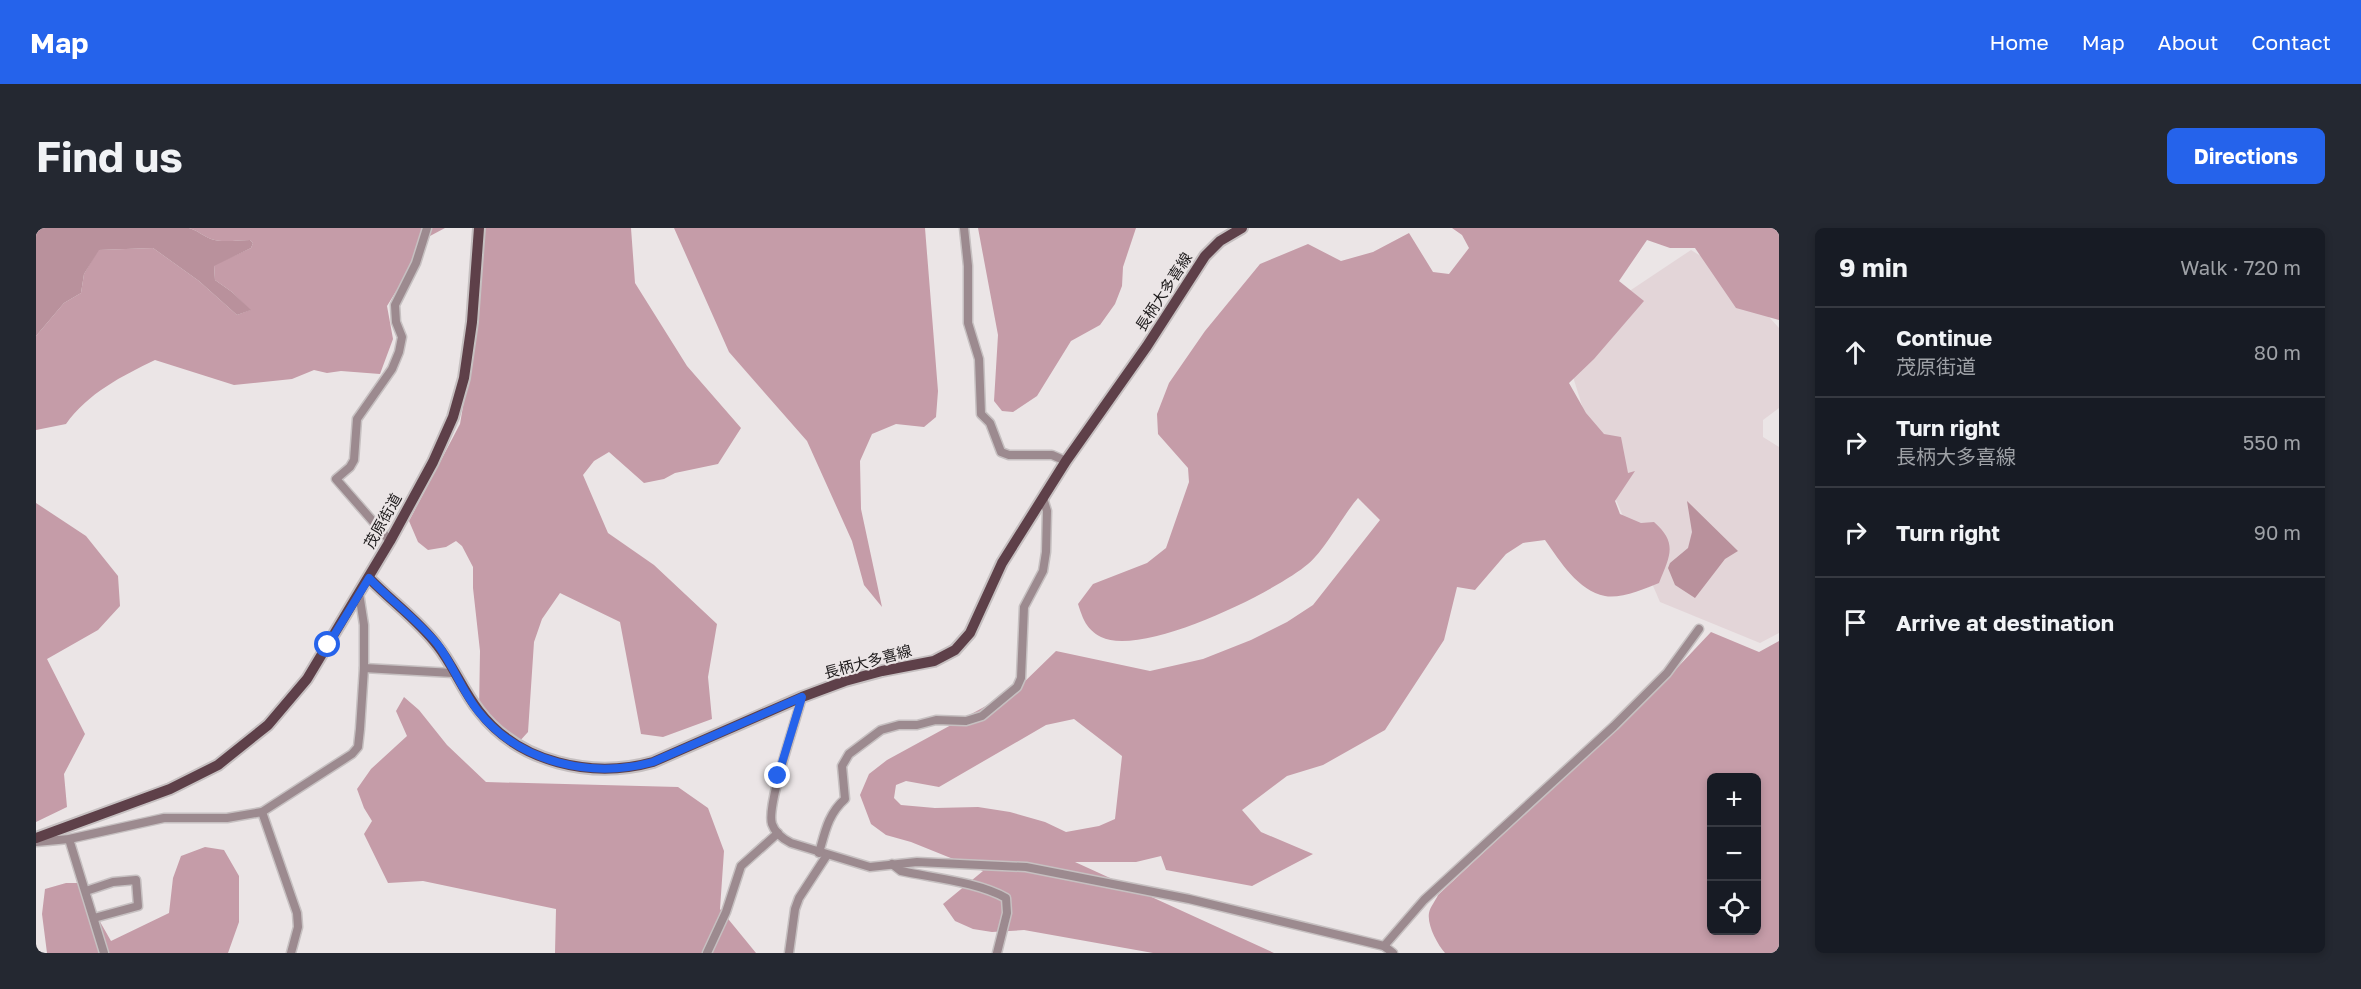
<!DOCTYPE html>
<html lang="en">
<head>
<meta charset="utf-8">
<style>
  :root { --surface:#171b24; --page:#242831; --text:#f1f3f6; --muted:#9ea1a6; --line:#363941; --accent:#2563eb }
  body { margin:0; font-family:"Golos Text","Noto Sans JP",sans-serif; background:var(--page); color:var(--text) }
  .controls { position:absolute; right:18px; bottom:18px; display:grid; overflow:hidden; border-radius:9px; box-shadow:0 3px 9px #0003 }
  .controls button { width:54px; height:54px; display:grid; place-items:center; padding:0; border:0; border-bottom:2px solid var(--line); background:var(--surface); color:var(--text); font:30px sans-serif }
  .stop { position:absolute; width:18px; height:18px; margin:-14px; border:4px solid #2563eb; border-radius:50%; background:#fff }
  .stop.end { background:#2563eb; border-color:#fff; box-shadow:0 2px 6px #0008 }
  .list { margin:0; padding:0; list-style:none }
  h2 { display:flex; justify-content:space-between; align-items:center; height:78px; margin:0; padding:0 24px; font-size:26px }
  h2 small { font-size:20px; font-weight:400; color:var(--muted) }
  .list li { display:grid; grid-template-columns:39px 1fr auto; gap:18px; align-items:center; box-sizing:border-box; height:90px; padding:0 24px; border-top:2px solid var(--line) }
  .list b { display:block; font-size:22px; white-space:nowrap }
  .list p { margin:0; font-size:20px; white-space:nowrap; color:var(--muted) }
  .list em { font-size:20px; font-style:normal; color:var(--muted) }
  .icon { flex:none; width:33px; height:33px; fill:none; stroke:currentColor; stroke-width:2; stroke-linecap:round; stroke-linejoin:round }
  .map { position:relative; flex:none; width:1743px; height:725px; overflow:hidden; border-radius:9px }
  header { display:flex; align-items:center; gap:36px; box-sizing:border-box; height:84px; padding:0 30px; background:var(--accent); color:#fff }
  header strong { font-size:28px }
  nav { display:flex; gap:33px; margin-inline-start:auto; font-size:21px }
  .intro { display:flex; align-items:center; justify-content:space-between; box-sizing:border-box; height:144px; padding:0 36px }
  h1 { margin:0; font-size:42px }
  .button { padding:15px 27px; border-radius:9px; background:var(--accent); color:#fff; font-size:21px; font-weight:700 }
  main { display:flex; gap:36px; padding:0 36px }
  aside { flex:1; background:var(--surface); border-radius:9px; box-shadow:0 3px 9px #0003 }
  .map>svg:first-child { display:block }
</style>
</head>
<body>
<header>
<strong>Map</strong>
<nav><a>Home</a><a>Map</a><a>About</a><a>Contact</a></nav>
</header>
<div class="intro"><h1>Find us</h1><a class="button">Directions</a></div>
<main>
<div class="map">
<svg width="1743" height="725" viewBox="0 0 1743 725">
  <rect width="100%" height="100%" fill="#ebe5e6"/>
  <polygon fill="#e3d5d8" points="1655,22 1694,46 1743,100 1743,180 1727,192 1727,209 1743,219 1743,405 1724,415 1624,374 1564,235 1533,136 1589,66"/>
  <g fill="#c59ca8" fill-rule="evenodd">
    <path d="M153,0H409L394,8L351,78L357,111L344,146L305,143L291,145L278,142L256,151L198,157L119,132C86,148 52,165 30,196L0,202V108L28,75L45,65L48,46L62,22L117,20L163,53L201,87L214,82L196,64L179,52L178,37L215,20L217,15L214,12C201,12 187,15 175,11C167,8 161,2 153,0Z"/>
    <polygon points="449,0 595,0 599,55 651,138 705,200 682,236 639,245 628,251 608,255 573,224 558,233 547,247 572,305 618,337 681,396 672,449 676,491 627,509 605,506 584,394 524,365 506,391 498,414 492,504 482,515 443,484 444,423 437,360 437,339 426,318 420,313 410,319 392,322 382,314 373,293 424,196 439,108"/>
    <polygon points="638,0 889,0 902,163 900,189 888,199 860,196 836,206 824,233 825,281 846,379 828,357 816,313 771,213 693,124"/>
    <polygon points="942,0 1100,0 1087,39 1086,58 1079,76 1064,97 1035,113 1001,168 977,184 966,183 958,173 962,107"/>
    <path d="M1416,0H1743V92L1700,80L1659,20H1634L1611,12L1583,53L1608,73L1558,131L1533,155L1550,185L1568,206L1585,209L1592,245L1599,243L1579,273L1584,286L1605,295L1618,294C1642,315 1634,328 1623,355C1609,361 1584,371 1569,368C1542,363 1524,333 1509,312L1487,315L1470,326L1439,362L1421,359L1408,412L1349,502L1287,537L1251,548L1206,582L1225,604L1277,626L1216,658L1130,642L1125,628L1100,634H1039L1238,725H1117L988,702L956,704L937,701L919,693L907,676L947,643L875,614L850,607L835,596L824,567L833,546L851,532L981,461L1020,423L1114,443L1167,431L1215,412L1251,394L1277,377L1344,292L1322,270C1307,287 1289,322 1272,336C1239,364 1106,430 1065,409C1050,401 1047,391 1042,376L1057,356L1111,335L1130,320L1153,254L1152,240L1122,206L1121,186L1133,155L1169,103L1224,36L1272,16L1305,33L1337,24L1373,5L1397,44L1413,46L1433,20L1426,7ZM1038,491L1086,528L1079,591L1063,598L1030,604L1009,594L974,584L942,579L899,580L865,577L858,570L860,557L870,553L903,559L1010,497Z"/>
    <polygon points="0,275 50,308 82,348 84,378 62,402 11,431 49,506 28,546 31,579 0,594"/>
    <path d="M1675,404L1723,424L1743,413V725H1409C1401,716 1391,697 1393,685C1394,679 1400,672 1402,667L1606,477ZM1676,550H1720V702H1676Z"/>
    <polygon points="368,469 383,482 411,517 450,554 642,559 672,580 688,623 684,681 720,725 519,725 520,681 387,653 352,655 328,606 336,593 328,580 321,561 335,541 371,508 360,483"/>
    <polygon points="169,619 188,622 203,648 203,694 192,725 11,725 6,686 9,661 30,655 42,655 75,713 133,685 137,650 145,628"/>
  </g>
  <g fill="#b9919c">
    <path d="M0,0H153C161,2 167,8 175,11C187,15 201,12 214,12L217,15L215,20L178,38L179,52L196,64L215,82L201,87L163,53L117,20L63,22L48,46L45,65L28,75L0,108Z"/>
    <polygon points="1651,273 1702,323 1689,331 1659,370 1639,357 1632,340 1634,335 1652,320 1656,304"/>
  </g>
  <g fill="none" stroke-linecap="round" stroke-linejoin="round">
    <defs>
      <g id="minor">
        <polyline points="928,0 932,38 932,95 943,131 945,186 954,195 965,224 973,227 1016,227 1030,233"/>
        <polyline points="354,313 300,251 314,239 318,232 321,191 356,141 363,124 366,109 360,94 359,77 380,35 391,0"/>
        <polyline points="328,440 417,445"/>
        <path d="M766,469C760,493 730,578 736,596C739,605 747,611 755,615L834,639L881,634L990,639L1153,671L1348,718L1357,725"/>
        <polyline points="226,584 261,685 262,699 255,725"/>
        <polyline points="33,611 68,725"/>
        <polyline points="0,614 33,611 128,590 191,590 226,584 316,526 322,519 324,501 328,440 328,397 323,365"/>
        <path d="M783,625C789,604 792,586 809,571L806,538L813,526L845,502L863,497H881L900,492L930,493L946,488L981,459L985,450L988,379L1007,343L1010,324L1011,283L1007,270"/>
        <path d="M856,636L865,643C897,650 942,654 970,670L971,685L961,725"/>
        <polyline points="50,663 77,654 100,652 102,678 58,690"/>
        <polyline points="1348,718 1388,672 1578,498 1631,445 1663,401"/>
        <polyline points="671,725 690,684 705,638 742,605"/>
        <polyline points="753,725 759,681 763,670 791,627"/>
      </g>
      <g id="major">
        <path d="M333,350C355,373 382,392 401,417C417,437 427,463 443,483C483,535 556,551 617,534L766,469L809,453L846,443L898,433L919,422L934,405L966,335L1030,233L1111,118L1169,28L1184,13L1206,0"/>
        <polyline points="0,610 134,561 182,537 232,497 271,451 354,313 397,234 417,189 428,150 436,94 443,0"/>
      </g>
    </defs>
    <use href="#minor" stroke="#c6c0c1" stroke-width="11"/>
    <use href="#major" stroke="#c6c0c1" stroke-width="14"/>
    <use href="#minor" stroke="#9c8a8f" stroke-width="8"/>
    <use href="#major" stroke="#5e4049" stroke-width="10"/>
  </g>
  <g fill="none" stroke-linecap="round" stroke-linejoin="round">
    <path stroke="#2563eb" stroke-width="8" d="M292,417L333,350C355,373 382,392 402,417C417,437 426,463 442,483C483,535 556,551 617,534L766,469L742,548"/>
  </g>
  <g text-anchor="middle" stroke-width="4.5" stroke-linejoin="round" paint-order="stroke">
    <g font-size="15" fill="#1c191a" stroke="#ebe5e6">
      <text transform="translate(1128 64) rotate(-57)" y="5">長柄大多喜線</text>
      <text transform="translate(347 293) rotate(-61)" y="5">茂原街道</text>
      <text transform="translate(832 434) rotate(-15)" y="5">長柄大多喜線</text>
    </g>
  </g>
</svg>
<div class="controls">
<button>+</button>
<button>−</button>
<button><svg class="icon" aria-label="locate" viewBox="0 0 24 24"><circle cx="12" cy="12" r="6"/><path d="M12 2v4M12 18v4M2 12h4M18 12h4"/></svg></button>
</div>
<div class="stop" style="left:292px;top:417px"></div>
<div class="stop end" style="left:742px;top:548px"></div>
</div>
<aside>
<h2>9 min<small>Walk · 720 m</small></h2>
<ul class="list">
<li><svg class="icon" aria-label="ahead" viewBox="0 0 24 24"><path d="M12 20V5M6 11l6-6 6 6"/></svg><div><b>Continue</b><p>茂原街道</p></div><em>80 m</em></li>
<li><svg class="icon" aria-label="right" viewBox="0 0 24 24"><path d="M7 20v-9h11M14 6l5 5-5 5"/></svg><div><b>Turn right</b><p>長柄大多喜線</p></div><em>550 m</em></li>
<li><svg class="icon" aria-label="right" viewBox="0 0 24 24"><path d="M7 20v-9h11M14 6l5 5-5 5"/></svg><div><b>Turn right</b></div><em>90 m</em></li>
<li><svg class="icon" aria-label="arrive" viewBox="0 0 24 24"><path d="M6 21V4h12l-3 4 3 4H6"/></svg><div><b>Arrive at destination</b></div></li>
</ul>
</aside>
</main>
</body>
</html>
